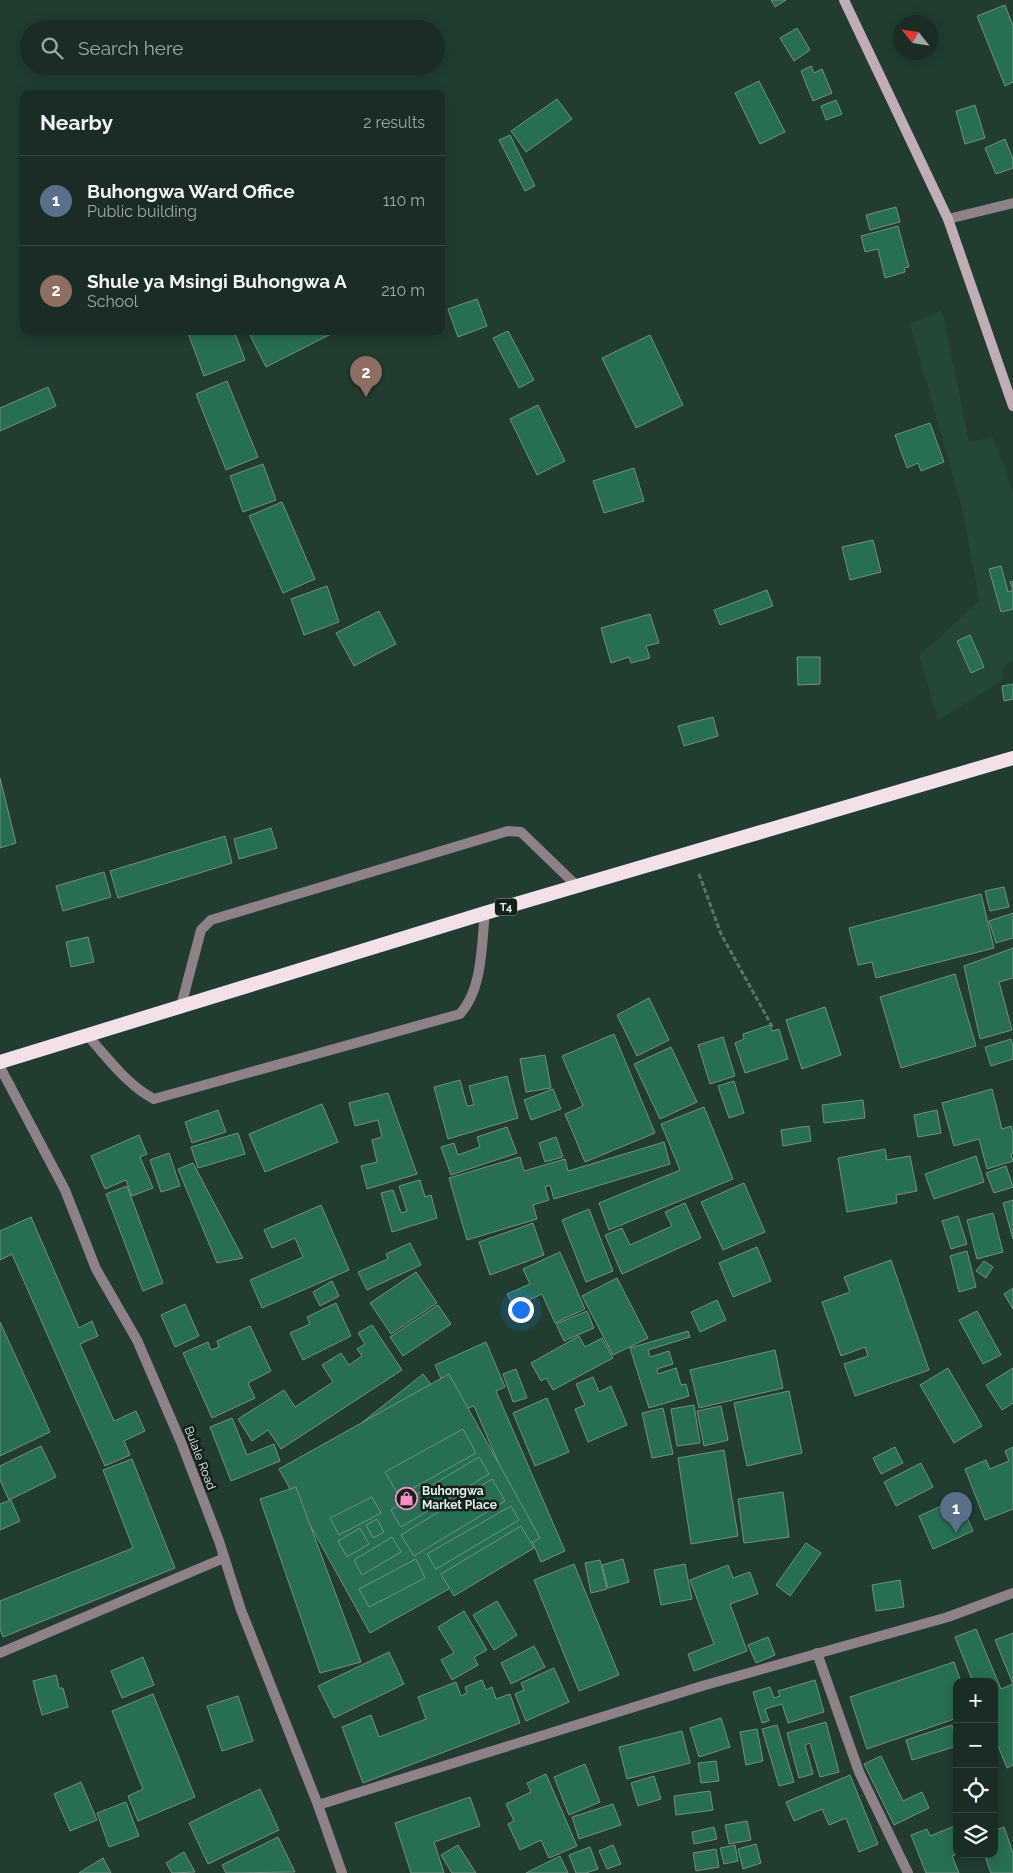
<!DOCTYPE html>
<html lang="en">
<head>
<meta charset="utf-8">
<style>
  :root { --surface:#1a2d24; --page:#273931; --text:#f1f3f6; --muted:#9fa8a6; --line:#384941; --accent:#95b2f1 }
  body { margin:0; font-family:Raleway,sans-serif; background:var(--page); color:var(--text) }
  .controls { position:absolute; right:15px; bottom:15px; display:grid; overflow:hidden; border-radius:10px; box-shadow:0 2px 12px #0003 }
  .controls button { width:45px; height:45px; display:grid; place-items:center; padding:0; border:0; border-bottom:1px solid var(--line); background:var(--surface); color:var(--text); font:25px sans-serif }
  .compass { position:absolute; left:893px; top:15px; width:45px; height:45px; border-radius:50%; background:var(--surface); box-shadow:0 2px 12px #0003; rotate:300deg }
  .you { position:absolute; left:520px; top:1309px; width:18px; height:18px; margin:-12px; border:4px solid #fff; border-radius:50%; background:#1a73e8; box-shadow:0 0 0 8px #1a73e833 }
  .badge { display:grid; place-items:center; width:32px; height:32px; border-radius:50%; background:var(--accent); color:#fff; font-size:16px; font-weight:700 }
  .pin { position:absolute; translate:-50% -41px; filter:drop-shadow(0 1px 2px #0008) }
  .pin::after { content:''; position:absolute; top:26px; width:18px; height:15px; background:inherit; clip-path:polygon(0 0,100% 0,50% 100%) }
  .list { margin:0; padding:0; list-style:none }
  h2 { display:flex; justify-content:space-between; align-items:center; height:65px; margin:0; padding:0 20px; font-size:21px }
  h2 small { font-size:16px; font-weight:400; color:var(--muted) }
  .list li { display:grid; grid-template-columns:32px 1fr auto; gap:15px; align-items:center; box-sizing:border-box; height:90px; padding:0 20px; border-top:1px solid var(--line) }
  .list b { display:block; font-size:19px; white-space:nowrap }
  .list p { margin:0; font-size:16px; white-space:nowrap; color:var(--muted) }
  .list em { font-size:16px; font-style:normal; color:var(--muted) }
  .icon { flex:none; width:28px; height:28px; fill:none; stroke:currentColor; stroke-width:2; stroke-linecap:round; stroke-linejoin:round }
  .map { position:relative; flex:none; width:1013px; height:1873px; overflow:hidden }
  .search { position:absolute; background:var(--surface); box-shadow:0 2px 12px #0003; left:20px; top:20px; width:425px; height:55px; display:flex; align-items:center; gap:12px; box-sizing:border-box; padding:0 18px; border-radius:28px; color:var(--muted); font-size:19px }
  .panel { position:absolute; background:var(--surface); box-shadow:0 2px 12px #0003; left:20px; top:90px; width:425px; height:245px; border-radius:10px }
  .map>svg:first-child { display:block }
</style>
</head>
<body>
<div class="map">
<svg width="1013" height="1873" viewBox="0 0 1013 1873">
  <rect width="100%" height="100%" fill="#223c30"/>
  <polygon fill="#244737" points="942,310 969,442 993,437 1013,491 1013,660 1004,666 1002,681 938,720 919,656 979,601 964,516 910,324"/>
  <g fill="#276f52" stroke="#749082">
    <polygon points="771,0 786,0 775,7"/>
    <polygon points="1005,5 1013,26 1013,82 1005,86 977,16"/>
    <polygon points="797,28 810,50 794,61 780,38"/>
    <polygon points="811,66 814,73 822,69 832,93 813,101 801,71"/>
    <polygon points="759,81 785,132 760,144 735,93"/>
    <polygon points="557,99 572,119 526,152 511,131"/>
    <polygon points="836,100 842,114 826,120 821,106"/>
    <polygon points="975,105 985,138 965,144 956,111"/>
    <polygon points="510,135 535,186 525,191 499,140"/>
    <polygon points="1005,139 1013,159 1013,168 996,174 985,148"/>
    <polygon points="896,207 900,222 870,230 866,215"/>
    <polygon points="898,226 909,267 904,268 905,272 885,278 878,249 865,252 861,236"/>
    <polygon points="477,299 487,326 458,337 448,309"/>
    <polygon points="193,331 234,331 245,360 204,376 188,333"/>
    <polygon points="253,331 337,331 266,367 249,333"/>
    <polygon points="508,331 534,380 519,388 493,338"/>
    <polygon points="650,335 683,405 636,428 602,358"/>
    <polygon points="227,381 258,457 226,470 196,394"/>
    <polygon points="48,387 56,406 0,431 0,408"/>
    <polygon points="538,405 565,461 537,475 510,419"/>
    <polygon points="930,423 944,462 921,471 918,463 907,468 895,435"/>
    <polygon points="263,464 276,500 243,512 230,476"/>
    <polygon points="634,468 644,501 604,513 593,481"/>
    <polygon points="282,502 315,579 283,593 249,516"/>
    <polygon points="873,540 881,572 850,580 842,547"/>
    <polygon points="1001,566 1008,592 1013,590 1010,582 1013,581 1013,609 1001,612 989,569"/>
    <polygon points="327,586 339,622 304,635 291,599"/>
    <polygon points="767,590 773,606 720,625 714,610"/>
    <polygon points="379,611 396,644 354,666 336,633"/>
    <polygon points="650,614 659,643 646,646 650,658 631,663 629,657 611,663 601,628"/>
    <polygon points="970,635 984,667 971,673 957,641"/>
    <polygon points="797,657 820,657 820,684 798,685"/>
    <polygon points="1013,684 1013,699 1004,701 1002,686"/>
    <polygon points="713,717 718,736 684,746 678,726"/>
    <polygon points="0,778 16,843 0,848"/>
    <polygon points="271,828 277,848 239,859 234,839"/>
    <polygon points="225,836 232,863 118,898 110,871"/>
    <polygon points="104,872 111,897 63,911 56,886"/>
    <polygon points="1004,887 1009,907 990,911 985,891"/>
    <polygon points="981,894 994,948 876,978 872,962 858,965 849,928"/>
    <polygon points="1013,913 1013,938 996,943 989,921"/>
    <polygon points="88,937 94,962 71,967 66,942"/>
    <polygon points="1013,948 1013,978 999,982 1012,1030 980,1039 964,966"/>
    <polygon points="955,974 976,1046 901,1068 880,997"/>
    <polygon points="649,998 669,1040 637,1056 617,1015"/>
    <polygon points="825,1007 841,1055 802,1069 786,1020"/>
    <polygon points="770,1025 772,1031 779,1029 788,1059 745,1073 735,1043 744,1039 743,1034"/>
    <polygon points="614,1034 655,1133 585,1162 565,1114 583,1106 562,1056"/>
    <polygon points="723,1037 735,1076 710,1084 698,1045"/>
    <polygon points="1011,1039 1013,1046 1013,1059 991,1066 985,1047"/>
    <polygon points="671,1047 697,1102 660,1119 634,1064"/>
    <polygon points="545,1055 551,1088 526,1092 520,1059"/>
    <polygon points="507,1076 518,1118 448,1139 434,1087 460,1080 467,1106 474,1105 469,1086"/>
    <polygon points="734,1081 744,1113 729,1118 718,1086"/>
    <polygon points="553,1089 561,1109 531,1120 524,1100"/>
    <polygon points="992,1089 1002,1129 1011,1126 1013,1134 1013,1153 1011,1154 1013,1161 987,1169 979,1139 954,1146 942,1103"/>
    <polygon points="388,1093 417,1174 367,1189 361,1166 377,1162 372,1140 382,1137 378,1120 355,1126 349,1103"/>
    <polygon points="863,1100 865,1118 824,1123 822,1105"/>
    <polygon points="322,1104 338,1142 265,1172 249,1134"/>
    <polygon points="704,1107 733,1179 609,1230 599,1203 680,1170 661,1124"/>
    <polygon points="218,1110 226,1132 192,1143 185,1122"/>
    <polygon points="937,1110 941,1133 918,1137 914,1115"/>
    <polygon points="809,1126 811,1141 783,1146 781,1130"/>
    <polygon points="507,1127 517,1153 451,1175 441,1147 454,1143 458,1155 480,1147 477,1137"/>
    <polygon points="238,1133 245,1154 198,1168 191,1147"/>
    <polygon points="139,1135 147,1154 140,1157 153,1188 132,1196 126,1180 105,1189 91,1156"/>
    <polygon points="556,1137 563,1157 545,1162 539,1143"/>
    <polygon points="664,1142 670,1164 554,1199 550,1185 545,1187 549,1200 533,1205 537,1219 467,1240 449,1178 520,1157 524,1171 565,1159 568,1171"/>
    <polygon points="885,1149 887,1160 910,1156 917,1191 896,1195 897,1203 847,1212 838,1158"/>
    <polygon points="169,1153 180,1186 161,1192 150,1160"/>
    <polygon points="976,1156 984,1182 934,1199 925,1174"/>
    <polygon points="193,1163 243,1258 217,1263 178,1169"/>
    <polygon points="1006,1166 1013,1187 994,1193 986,1173"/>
    <polygon points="420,1180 425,1197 431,1195 437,1218 392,1232 381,1193 393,1190 401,1213 407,1211 399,1186"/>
    <polygon points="744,1183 765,1232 723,1250 701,1202"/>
    <polygon points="127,1186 163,1283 143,1291 106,1194"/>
    <polygon points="1013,1200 1013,1239 1003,1203"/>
    <polygon points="685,1203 701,1238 622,1274 605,1235 622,1228 630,1245 672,1226 665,1212"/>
    <polygon points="321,1205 349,1270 262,1308 250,1280 303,1257 295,1238 272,1248 264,1230"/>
    <polygon points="589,1209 613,1271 586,1282 562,1220"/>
    <polygon points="993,1213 1003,1252 977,1259 967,1220"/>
    <polygon points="958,1216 967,1244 951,1249 942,1221"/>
    <polygon points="31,1217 79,1328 92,1321 98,1336 80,1344 114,1421 136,1411 145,1431 124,1441 130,1455 105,1466 12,1254 0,1260 0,1231"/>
    <polygon points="533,1223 544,1255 490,1275 479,1242"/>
    <polygon points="410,1243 421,1265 367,1290 358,1272 388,1259 386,1254"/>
    <polygon points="757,1247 771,1281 733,1297 719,1263"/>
    <polygon points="967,1251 976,1287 959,1292 950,1256"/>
    <polygon points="560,1252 585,1309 555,1323 542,1294 514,1307 507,1294 530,1284 523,1269"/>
    <polygon points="891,1260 929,1370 855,1396 844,1364 868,1356 865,1347 841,1356 822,1302 850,1292 844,1277"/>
    <polygon points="984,1261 993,1267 986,1278 976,1271"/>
    <polygon points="416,1272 437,1303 391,1334 370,1303"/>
    <polygon points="617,1278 648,1338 613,1355 582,1296"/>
    <polygon points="332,1281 339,1296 320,1306 313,1292"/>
    <polygon points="1013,1288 1013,1309 1004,1294"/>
    <polygon points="717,1300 726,1320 700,1332 691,1312"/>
    <polygon points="336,1303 351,1336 303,1360 290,1333 310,1324 307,1317"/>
    <polygon points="185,1304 199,1336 175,1347 161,1315"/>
    <polygon points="438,1305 451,1324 403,1356 390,1337"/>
    <polygon points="587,1311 594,1328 564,1341 556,1324"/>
    <polygon points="977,1311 1001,1355 983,1364 959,1320"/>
    <polygon points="0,1322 50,1432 0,1456"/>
    <polygon points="372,1325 402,1370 281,1449 268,1430 252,1441 238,1419 284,1390 295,1407 333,1382 322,1365 341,1353 349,1365 362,1356 357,1349 365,1344 358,1333"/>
    <polygon points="250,1326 271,1371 248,1383 255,1398 212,1418 183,1353 208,1342 211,1350 219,1347 217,1341"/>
    <polygon points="688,1331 690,1337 648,1350 650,1357 669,1351 673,1364 657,1369 658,1374 676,1368 681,1385 686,1384 689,1396 649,1408 630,1348"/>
    <polygon points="579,1336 585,1347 602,1338 613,1358 553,1390 546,1378 541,1381 531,1363"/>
    <polygon points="486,1342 505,1387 496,1391 565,1551 541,1562 474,1406 456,1413 435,1365"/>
    <polygon points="775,1350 783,1388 699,1408 690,1370"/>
    <polygon points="948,1368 982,1426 954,1443 920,1385"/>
    <polygon points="1013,1368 1013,1403 1002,1410 986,1385"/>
    <polygon points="516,1369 527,1398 513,1402 503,1374"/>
    <polygon points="423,1374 440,1396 307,1501 291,1479"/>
    <polygon points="449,1374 540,1538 370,1633 279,1469"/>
    <polygon points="593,1377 599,1392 611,1386 627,1425 588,1442 575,1409 585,1405 576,1384"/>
    <polygon points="789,1391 802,1453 747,1466 734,1403"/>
    <polygon points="547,1398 569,1452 535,1466 513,1413"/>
    <polygon points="694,1405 700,1443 677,1446 671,1409"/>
    <polygon points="721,1406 728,1440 704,1446 697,1411"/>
    <polygon points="663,1408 673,1454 652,1458 642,1413"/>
    <polygon points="232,1418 247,1455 274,1444 280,1461 231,1481 210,1427"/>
    <polygon points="463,1429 476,1453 399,1496 385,1472"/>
    <polygon points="41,1446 56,1477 9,1500 0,1480 0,1466"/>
    <polygon points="895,1447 903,1463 881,1474 873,1458"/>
    <polygon points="1013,1447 1013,1509 985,1520 965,1469 986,1460 990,1469 1009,1461 1005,1451"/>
    <polygon points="724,1450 738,1536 691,1544 678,1458"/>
    <polygon points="479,1457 489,1474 401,1527 391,1510"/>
    <polygon points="132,1459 175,1568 3,1637 0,1629 0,1601 133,1548 103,1470"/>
    <polygon points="921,1463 933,1487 896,1506 884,1482"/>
    <polygon points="492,1479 505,1501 414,1556 401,1535"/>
    <polygon points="296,1487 361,1662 320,1673 260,1499"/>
    <polygon points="783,1492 789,1537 744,1543 738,1499"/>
    <polygon points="372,1497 381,1513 339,1535 330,1518"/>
    <polygon points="959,1498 973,1531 933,1549 919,1516"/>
    <polygon points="11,1500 20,1521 0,1530 0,1504"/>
    <polygon points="511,1506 519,1520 436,1569 427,1554"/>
    <polygon points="377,1519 384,1532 373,1538 366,1525"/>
    <polygon points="521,1526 534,1548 454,1596 441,1574"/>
    <polygon points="360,1528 369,1544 347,1557 338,1541"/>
    <polygon points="392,1537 401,1552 362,1575 354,1560"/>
    <polygon points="806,1543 821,1553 790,1596 776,1585"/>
    <polygon points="416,1559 425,1578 369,1607 359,1589"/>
    <polygon points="623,1559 629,1582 608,1588 602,1565"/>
    <polygon points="600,1560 607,1589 591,1593 585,1563"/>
    <polygon points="574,1564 619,1675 579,1691 534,1580"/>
    <polygon points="685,1564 692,1599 661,1605 654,1570"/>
    <polygon points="728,1565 733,1578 750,1572 758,1594 730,1604 747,1651 694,1671 688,1654 714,1644 690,1580"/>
    <polygon points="900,1580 904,1607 876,1611 872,1585"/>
    <polygon points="497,1601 517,1635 494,1650 473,1615"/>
    <polygon points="464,1611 487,1650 474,1657 478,1665 452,1680 441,1660 454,1653 438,1627"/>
    <polygon points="976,1629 1001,1689 1013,1684 995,1640 1013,1633 1013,1765 1007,1768 994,1736 994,1682 973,1682 955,1637"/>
    <polygon points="768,1637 775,1655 756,1663 748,1645"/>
    <polygon points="534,1646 545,1667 511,1684 501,1663"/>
    <polygon points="389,1652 404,1684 334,1718 318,1686"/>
    <polygon points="143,1657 154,1685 122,1698 111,1671"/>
    <polygon points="954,1662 961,1682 957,1682 957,1718 867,1749 850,1697"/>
    <polygon points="554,1668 569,1702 526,1721 515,1694 524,1690 521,1683"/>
    <polygon points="56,1675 59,1688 63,1688 68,1707 42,1715 33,1681"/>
    <polygon points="482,1680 486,1690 492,1687 496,1699 510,1694 520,1723 363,1783 342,1727 371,1715 379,1737 426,1719 418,1697 456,1682 461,1696 467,1693 465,1687"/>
    <polygon points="815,1680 824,1712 788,1723 782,1704 765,1709 769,1721 762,1723 753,1692 770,1687 774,1698 780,1696 778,1691"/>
    <polygon points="153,1694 195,1797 138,1821 128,1796 143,1789 112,1711"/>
    <polygon points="238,1696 253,1741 222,1751 207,1706"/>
    <polygon points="721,1718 730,1747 699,1757 690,1728"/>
    <polygon points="826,1722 839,1772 820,1777 810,1743 805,1745 813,1774 799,1778 787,1733"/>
    <polygon points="777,1725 794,1782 779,1786 762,1729"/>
    <polygon points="952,1725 957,1746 912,1760 906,1740"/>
    <polygon points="757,1729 763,1761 746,1765 740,1732"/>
    <polygon points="682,1731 690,1763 627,1779 619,1747"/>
    <polygon points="881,1756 903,1801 922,1792 929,1808 894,1825 864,1764"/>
    <polygon points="716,1761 719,1781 701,1783 698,1763"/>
    <polygon points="585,1764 600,1802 569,1815 554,1777"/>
    <polygon points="546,1774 577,1846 549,1858 541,1840 520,1850 508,1824 514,1821 506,1804 531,1792 527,1783"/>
    <polygon points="850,1775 878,1844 859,1852 846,1818 829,1825 822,1809 794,1821 786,1802"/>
    <polygon points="654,1776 661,1799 638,1806 631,1783"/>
    <polygon points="81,1782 97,1820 70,1831 54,1794"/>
    <polygon points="260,1789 279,1830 208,1864 189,1823"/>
    <polygon points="710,1791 713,1810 676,1815 674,1796"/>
    <polygon points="470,1797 480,1826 434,1842 444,1873 411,1873 395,1823"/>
    <polygon points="126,1802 139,1836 109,1847 97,1813"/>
    <polygon points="613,1804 621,1825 579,1839 572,1817"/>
    <polygon points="747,1821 751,1840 729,1844 725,1825"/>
    <polygon points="957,1825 957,1854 952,1856 959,1873 926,1873 911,1835 927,1829 930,1836"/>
    <polygon points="714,1827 717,1839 694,1844 692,1832"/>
    <polygon points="1004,1827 1013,1853 1013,1873 991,1873 984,1854 994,1854 994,1831"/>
    <polygon points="278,1837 295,1872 226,1873 222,1865"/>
    <polygon points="756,1844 761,1863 743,1869 738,1849"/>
    <polygon points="458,1845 476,1873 452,1873 441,1855"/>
    <polygon points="613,1845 621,1864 607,1869 599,1851"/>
    <polygon points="735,1845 738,1861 724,1864 720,1848"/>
    <polygon points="590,1847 598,1869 586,1873 576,1873 569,1855"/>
    <polygon points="716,1849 719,1867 696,1871 693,1853"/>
    <polygon points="184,1852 195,1872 172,1873 166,1863"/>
    <polygon points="560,1856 568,1873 526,1873"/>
    <polygon points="103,1858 111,1873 79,1873"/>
  </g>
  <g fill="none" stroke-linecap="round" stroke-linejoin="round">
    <polyline stroke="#5d7469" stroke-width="3" stroke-dasharray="5 2.5" stroke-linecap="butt" points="699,874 721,934 773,1028"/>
    <g stroke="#8f8287" stroke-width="10">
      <polyline points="181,1006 201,930 211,920 508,831 521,832 577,886"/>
      <path d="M87,1035C108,1058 127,1085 154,1099L460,1014C483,988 481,947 485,913"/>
    </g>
    <g stroke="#8f8287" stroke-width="10">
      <polyline points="948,219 1013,203"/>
      <polyline points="0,1653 224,1558"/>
      <polyline points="817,1653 859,1772 908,1873"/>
      <polyline points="318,1805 702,1686 948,1617 1013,1593"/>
    </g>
    <polyline stroke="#8f8287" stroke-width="10" points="0,1067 65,1190 96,1269 137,1340 181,1442 219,1541 241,1610 318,1805 342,1873"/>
    <polyline stroke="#c2adb5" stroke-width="10" points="844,0 948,219 1013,406"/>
    <polyline stroke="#f2e1e8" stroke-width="14" points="0,1062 485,913 1013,758"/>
  </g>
  <defs>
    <symbol id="shop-ring" viewBox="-11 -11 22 22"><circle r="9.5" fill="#15201b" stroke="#fc8fc2" stroke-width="1.5"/><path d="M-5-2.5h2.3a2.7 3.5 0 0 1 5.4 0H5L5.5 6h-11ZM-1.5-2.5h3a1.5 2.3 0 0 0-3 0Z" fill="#fc8fc2"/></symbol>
  </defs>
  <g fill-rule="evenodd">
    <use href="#shop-ring" x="394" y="1486" width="25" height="25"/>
  </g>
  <g text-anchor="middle" stroke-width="5" stroke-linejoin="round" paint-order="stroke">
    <rect fill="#15201b" stroke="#a4b2ab" stroke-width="1" x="495" y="898.5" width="22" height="17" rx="4"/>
    <g font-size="11" font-weight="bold" fill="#e1f1e9">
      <text x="506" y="911">T4</text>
    </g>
    <g font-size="12" fill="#e1f1e9" stroke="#15201b">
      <text transform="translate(200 1458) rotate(69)" y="4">Bulale Road</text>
    </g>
    <g font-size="12" font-weight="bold" fill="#e1f1e9" stroke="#15201b" text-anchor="start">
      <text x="422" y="1495">Buhongwa<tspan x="422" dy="14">Market Place</tspan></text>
    </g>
  </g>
</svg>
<div class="controls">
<button>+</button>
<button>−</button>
<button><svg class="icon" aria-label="locate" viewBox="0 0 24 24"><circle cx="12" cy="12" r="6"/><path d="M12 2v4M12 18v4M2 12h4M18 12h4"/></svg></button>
<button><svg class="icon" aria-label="layers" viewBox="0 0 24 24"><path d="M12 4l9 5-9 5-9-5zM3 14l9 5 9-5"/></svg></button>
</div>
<svg class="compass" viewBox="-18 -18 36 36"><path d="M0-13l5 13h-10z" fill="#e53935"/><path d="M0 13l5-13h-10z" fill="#9fa8a6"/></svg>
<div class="you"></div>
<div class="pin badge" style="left:956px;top:1533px;background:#5c6f8a">1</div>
<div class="pin badge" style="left:366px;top:397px;background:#8d6e63">2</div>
<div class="search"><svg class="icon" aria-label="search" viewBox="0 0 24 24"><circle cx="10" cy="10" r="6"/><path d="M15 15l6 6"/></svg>Search here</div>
<section class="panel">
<h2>Nearby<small>2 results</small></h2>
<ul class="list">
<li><span class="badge" style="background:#5c6f8a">1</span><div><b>Buhongwa Ward Office</b><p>Public building</p></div><em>110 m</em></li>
<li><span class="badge" style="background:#8d6e63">2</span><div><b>Shule ya Msingi Buhongwa A</b><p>School</p></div><em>210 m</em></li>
</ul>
</section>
</div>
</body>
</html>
